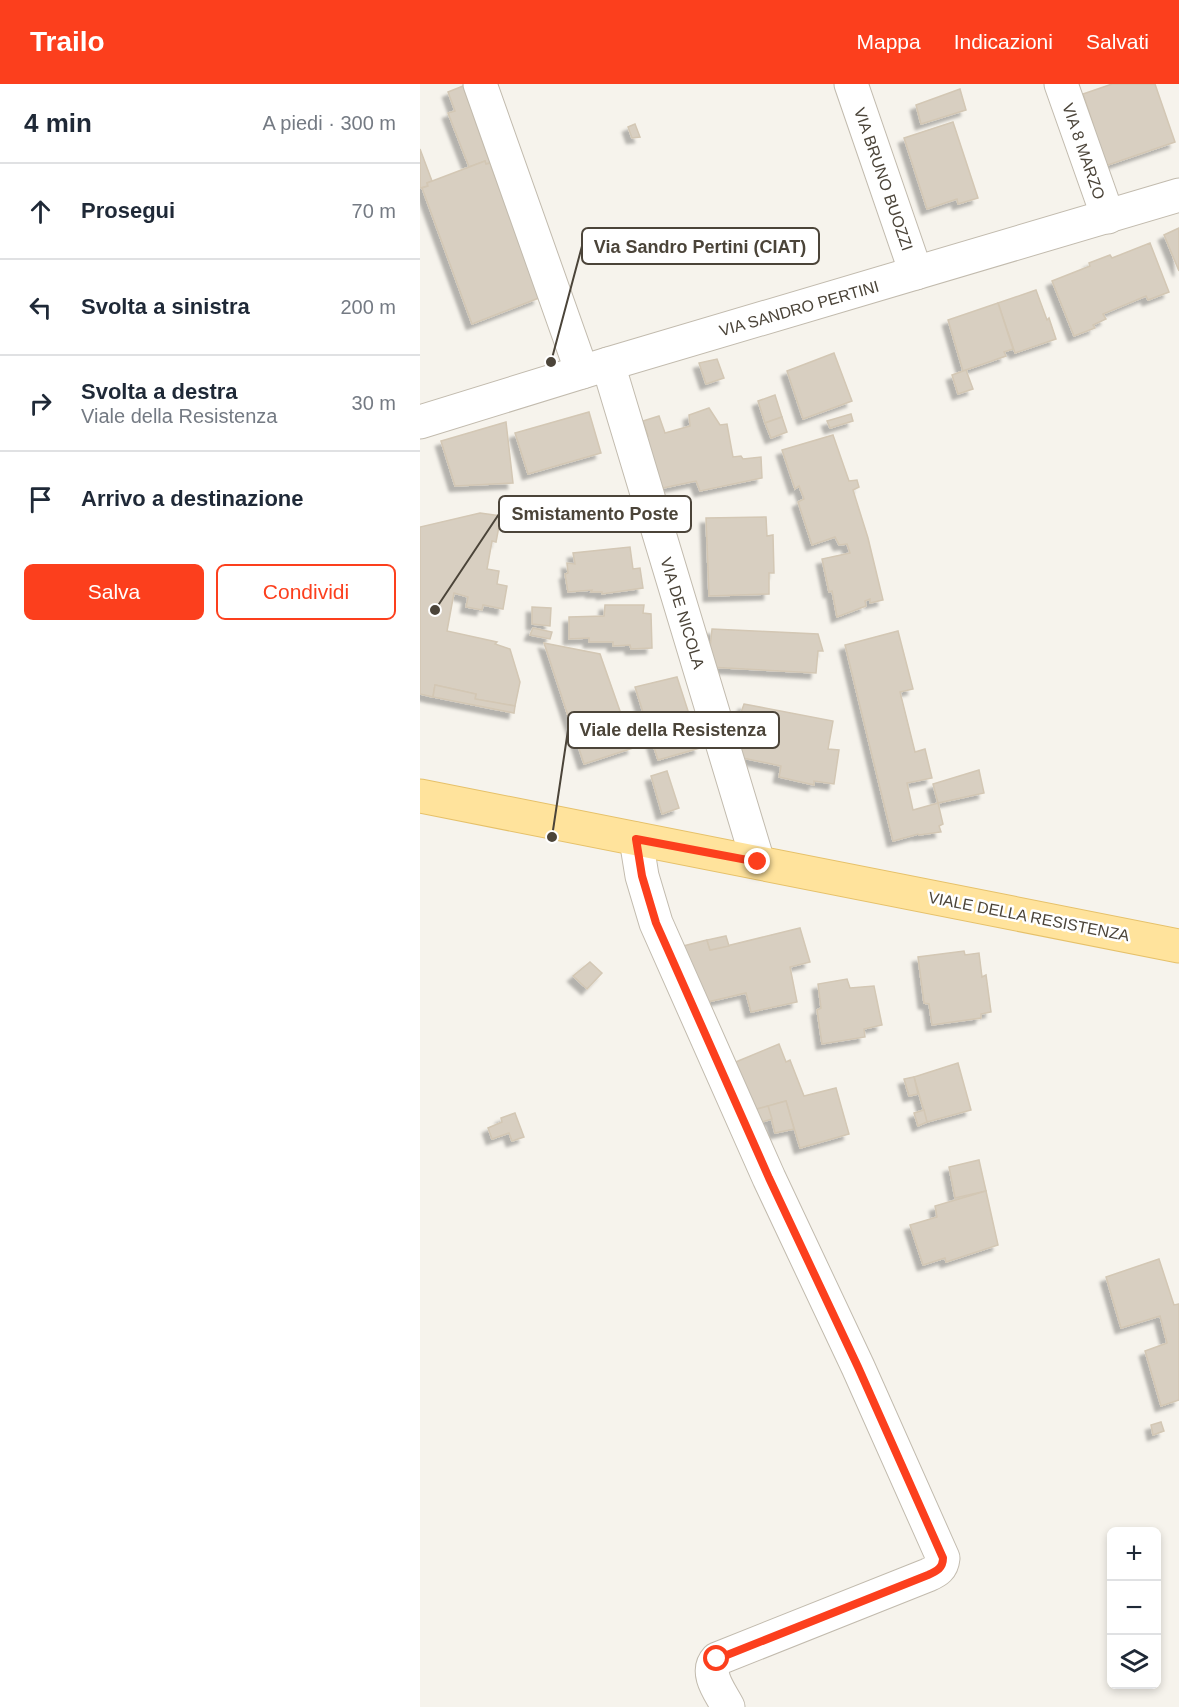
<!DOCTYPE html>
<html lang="it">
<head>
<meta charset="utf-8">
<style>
  :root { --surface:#fff; --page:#f6f6f7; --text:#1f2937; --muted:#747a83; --line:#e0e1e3; --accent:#fc3f1d }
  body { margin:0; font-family:Arial,sans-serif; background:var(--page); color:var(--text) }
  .controls { position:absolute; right:18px; bottom:18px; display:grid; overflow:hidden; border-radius:9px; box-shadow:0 3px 9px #0003 }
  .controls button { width:54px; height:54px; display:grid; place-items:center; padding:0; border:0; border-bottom:2px solid var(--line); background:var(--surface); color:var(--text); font:30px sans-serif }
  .stop { position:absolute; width:18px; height:18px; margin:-14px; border:4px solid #fc3f1d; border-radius:50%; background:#fff }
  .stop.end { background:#fc3f1d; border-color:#fff; box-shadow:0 2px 6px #0008 }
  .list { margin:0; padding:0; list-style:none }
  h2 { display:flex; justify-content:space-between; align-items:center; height:78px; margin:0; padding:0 24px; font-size:26px }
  h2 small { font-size:20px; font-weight:400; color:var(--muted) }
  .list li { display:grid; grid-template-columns:39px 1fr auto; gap:18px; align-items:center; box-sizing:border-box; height:96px; padding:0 24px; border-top:2px solid var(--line) }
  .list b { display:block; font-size:22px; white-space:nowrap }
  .list p { margin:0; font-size:20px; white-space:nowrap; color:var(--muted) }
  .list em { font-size:20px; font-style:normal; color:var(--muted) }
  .actions { display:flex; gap:12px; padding:18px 24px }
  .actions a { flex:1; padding:14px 0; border:2px solid var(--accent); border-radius:9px; text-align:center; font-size:21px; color:var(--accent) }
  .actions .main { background:var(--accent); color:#fff }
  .icon { flex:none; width:33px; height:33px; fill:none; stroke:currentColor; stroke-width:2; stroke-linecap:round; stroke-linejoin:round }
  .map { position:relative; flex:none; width:759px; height:1623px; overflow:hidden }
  header { display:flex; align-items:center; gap:36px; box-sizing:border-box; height:84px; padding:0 30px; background:var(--accent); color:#fff }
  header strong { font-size:28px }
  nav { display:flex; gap:33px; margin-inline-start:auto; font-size:21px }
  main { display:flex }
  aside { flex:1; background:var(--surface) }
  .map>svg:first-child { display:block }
</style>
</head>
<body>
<header>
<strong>Trailo</strong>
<nav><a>Mappa</a><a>Indicazioni</a><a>Salvati</a></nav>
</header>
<main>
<aside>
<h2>4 min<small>A piedi · 300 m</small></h2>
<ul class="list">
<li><svg class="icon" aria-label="ahead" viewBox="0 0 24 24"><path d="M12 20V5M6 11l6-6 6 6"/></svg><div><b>Prosegui</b></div><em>70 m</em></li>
<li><svg class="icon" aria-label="left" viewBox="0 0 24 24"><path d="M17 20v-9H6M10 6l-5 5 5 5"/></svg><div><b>Svolta a sinistra</b></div><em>200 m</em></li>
<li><svg class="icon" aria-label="right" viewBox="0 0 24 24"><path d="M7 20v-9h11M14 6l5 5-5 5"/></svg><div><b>Svolta a destra</b><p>Viale della Resistenza</p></div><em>30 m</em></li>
<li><svg class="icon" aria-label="arrive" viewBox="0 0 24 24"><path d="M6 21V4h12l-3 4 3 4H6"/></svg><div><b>Arrivo a destinazione</b></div></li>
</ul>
<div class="actions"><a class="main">Salva</a><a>Condividi</a></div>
</aside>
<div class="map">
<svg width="759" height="1623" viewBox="0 0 759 1623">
  <defs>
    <filter id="shadow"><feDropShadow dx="-5.5" dy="5.5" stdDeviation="1.5" flood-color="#0004"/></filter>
  </defs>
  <rect width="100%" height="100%" fill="#f6f3ec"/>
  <g fill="#d8cfc1" stroke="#d3c7b4" stroke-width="1.5" filter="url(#shadow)">
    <polygon points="692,0 735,0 755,58 685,82 671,41 673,40 663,10"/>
    <polygon points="43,2 70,79 66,80 65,77 49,83 28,29 35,27 28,8"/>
    <polygon points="540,5 546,26 501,40 496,21"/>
    <polygon points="533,38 558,114 538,120 537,115 507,125 484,54"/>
    <polygon points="215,40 220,53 212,54 208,43"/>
    <polygon points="0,65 12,97 7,99 8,102 0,104"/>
    <polygon points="65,77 66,80 70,79 119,214 52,240 2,104 8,102 7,99"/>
    <polygon points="759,144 759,187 744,151"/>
    <polygon points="730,159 749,208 728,216 726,212 683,230 686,235 673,241 675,244 654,252 632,197 670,182 669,179 690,171 692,174"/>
    <polygon points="616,206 627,236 629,234 636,255 595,269 578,219"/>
    <polygon points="578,219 593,265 584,268 586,272 543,287 528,236"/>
    <polygon points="414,269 432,317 383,335 367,287"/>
    <polygon points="297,275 304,294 286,300 279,279"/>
    <polygon points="546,286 553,305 538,310 532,291"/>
    <polygon points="355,311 362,333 345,339 338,317"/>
    <polygon points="289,324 300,341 307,340 313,373 321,372 323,375 341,373 342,394 280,407 276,397 238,405 225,353 228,352 223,337 239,332 245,349 270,342 269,331"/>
    <polygon points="169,328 181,369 108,390 95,349"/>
    <polygon points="431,330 433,337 410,344 407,337"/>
    <polygon points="362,333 367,348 351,354 345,339"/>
    <polygon points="86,338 93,399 35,402 21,357"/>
    <polygon points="413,351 429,397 437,396 439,403 433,406 448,454 463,516 450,519 450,515 445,517 446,522 417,533 412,507 409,508 402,475 430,469 427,460 419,461 415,453 392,461 378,418 384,415 379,402 375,405 362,366"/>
    <polygon points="60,429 81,432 76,458 72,457 67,485 79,487 77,500 87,502 83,525 63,521 62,526 46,523 48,513 34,509 27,547 77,558 75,560 90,565 100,598 95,622 55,615 56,610 15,601 13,613 0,610 0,443"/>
    <polygon points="346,433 347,452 353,451 354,489 349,489 349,510 289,512 286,434"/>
    <polygon points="210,463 213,485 220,484 223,504 182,510 182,508 171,508 172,506 148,508 145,490 148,489 147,479 155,480 153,469"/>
    <polygon points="185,521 224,521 223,529 231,530 232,564 211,565 210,561 193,562 193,558 169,558 169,554 149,555 149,533 184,532"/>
    <polygon points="112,523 131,524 130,542 112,540"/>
    <polygon points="113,544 132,548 130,555 110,551"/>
    <polygon points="292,545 398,550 403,567 398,567 396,589 288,583"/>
    <polygon points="478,547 493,605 480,608 495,668 505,665 512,694 487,699 493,726 518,719 523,740 519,742 521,748 499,751 498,750 473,757 425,561"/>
    <polygon points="124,559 180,570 213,664 164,680"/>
    <polygon points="257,593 280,664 238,676 215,603"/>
    <polygon points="15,601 56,610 55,615 95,622 94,629 13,613"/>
    <polygon points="324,620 413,637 408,665 419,666 414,700 394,697 394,701 359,693 361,682 313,672 320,641 317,640"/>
    <polygon points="559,686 564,709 518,719 513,700"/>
    <polygon points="247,687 259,724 242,730 231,692"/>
    <polygon points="380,844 390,878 370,883 377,918 331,928 326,909 279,920 259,863 287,856 290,866"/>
    <polygon points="306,852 309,862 290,866 287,856"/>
    <polygon points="544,867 545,871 559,869 562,893 566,891 571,928 561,930 561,934 512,941 509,920 504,919 498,873"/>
    <polygon points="170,878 182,889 167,905 153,892"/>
    <polygon points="427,895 430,904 454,902 462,941 444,945 445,953 402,960 397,926 401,924 398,900"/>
    <polygon points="359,960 366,978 370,976 384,1012 416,1004 429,1050 380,1064 366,1017 330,1027 311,980"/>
    <polygon points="538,979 551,1026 507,1038 494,993"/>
    <polygon points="494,993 498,1010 489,1012 484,995"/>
    <polygon points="366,1017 374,1045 355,1049 348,1022"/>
    <polygon points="348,1022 352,1035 335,1040 330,1027"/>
    <polygon points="504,1026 507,1038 498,1042 494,1029"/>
    <polygon points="95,1029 104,1053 92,1057 89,1049 72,1055 68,1044 82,1038 81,1034"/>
    <polygon points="559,1076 566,1107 535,1114 529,1083"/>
    <polygon points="566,1107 578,1161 526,1178 525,1174 503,1181 490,1141 517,1133 515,1122"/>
    <polygon points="739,1175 754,1221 759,1220 759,1316 741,1322 725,1267 747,1259 740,1232 701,1244 686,1193"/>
    <polygon points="741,1338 744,1347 733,1351 731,1341"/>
  </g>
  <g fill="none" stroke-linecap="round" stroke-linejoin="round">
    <defs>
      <g id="minor">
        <polyline points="60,0 162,288"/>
        <polyline points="431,0 496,189"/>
        <polyline points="641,0 688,133"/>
        <polyline points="188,280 338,778"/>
        <polyline points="0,338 188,280 759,111"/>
        <path d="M216,755L222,792L236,839L349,1094L438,1283L523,1474C522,1484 517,1487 508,1491L297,1575C284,1589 301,1609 308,1623"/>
      </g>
      <polyline id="major" points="0,712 759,862"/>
    </defs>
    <use href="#minor" stroke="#c2bbae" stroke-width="35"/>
    <use href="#major" stroke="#e6c16a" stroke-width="35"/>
    <use href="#minor" stroke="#fff" stroke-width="33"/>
    <use href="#major" stroke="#ffe39c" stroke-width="33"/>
  </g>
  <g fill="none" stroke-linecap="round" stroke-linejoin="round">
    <path stroke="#fc3f1d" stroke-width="8" d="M297,1575L508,1491C517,1487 523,1484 523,1474L438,1283L349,1094L236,839L222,792L216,755L338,778"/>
  </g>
  <g text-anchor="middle" stroke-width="5" stroke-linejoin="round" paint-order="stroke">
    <g font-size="16" fill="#4b4439" stroke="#fff">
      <text transform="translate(664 67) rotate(71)" y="6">VIA 8 MARZO</text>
      <text transform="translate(464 95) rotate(71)" y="6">VIA BRUNO BUOZZI</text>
      <text transform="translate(379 224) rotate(-16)" y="6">VIA SANDRO PERTINI</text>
      <text transform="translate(263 529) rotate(73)" y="6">VIA DE NICOLA</text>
      <text transform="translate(609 832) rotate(11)" y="6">VIALE DELLA RESISTENZA</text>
    </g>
  </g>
  <path fill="none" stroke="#4b4439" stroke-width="2" d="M131 278L162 162M15 526L79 430M132 753L148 646"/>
  <g fill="#4b4439" stroke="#fff" stroke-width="2">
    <circle cx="131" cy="278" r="6"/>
    <circle cx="15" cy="526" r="6"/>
    <circle cx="132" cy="753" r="6"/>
  </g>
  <g fill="#fff" stroke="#4b4439" stroke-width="2">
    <rect x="162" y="144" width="237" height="36" rx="6"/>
    <rect x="79" y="412" width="192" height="36" rx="6"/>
    <rect x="148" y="628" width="211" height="36" rx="6"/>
  </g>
  <g font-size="18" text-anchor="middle" font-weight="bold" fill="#4b4439">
    <text x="280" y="169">Via Sandro Pertini (CIAT)</text>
    <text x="175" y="436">Smistamento Poste</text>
    <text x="253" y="652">Viale della Resistenza</text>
  </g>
</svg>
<div class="controls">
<button>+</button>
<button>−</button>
<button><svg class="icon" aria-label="layers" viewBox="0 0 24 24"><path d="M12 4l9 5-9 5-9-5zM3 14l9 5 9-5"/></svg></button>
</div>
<div class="stop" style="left:297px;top:1575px"></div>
<div class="stop end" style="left:338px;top:778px"></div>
</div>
</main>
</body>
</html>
